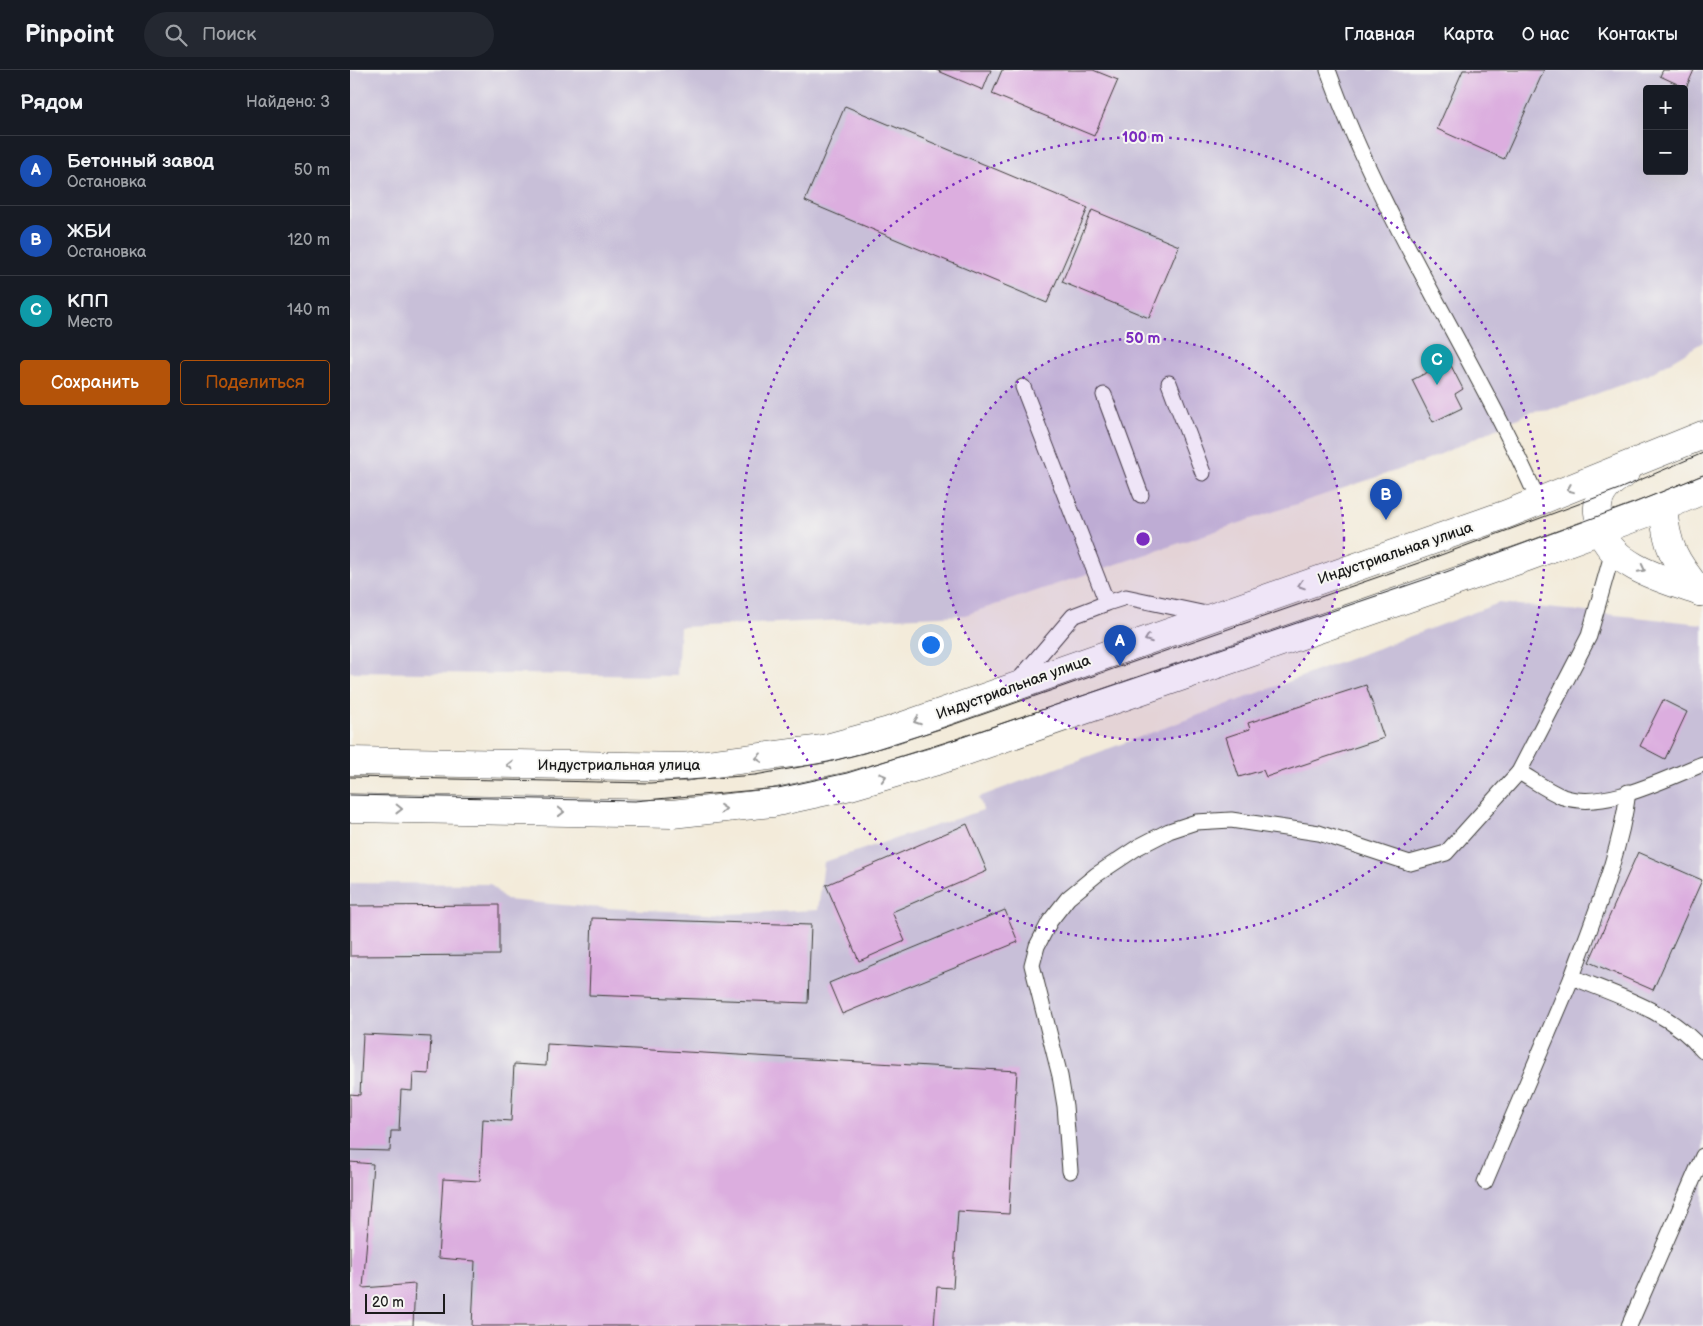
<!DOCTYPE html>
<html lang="ru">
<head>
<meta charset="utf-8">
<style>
  :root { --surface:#171b24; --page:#242831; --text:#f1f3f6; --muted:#9ea1a6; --line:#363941; --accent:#b45309 }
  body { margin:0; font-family:"Balsamiq Sans",sans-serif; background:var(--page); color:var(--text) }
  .controls { position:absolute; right:15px; top:15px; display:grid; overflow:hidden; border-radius:5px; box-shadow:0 5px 20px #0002 }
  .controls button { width:45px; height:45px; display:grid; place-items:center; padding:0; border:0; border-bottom:1px solid var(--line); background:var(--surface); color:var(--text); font:25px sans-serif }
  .scale { position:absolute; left:15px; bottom:12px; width:80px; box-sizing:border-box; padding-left:5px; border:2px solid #1c1c1c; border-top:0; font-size:14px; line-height:18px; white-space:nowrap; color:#1c1c1c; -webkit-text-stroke:4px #f6f6f2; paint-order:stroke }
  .you { position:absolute; left:580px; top:574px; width:18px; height:18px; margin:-12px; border:4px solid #fff; border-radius:50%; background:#1a73e8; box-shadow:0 0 0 8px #1a73e833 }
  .badge { display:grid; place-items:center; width:32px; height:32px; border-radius:50%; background:var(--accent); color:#fff; font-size:16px; font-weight:700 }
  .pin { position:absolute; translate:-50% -41px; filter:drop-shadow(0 1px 2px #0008) }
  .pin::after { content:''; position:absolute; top:26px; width:18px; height:15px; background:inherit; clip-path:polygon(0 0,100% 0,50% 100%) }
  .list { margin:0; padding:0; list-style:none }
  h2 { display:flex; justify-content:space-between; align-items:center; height:65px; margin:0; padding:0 20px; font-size:21px }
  h2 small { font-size:16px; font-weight:400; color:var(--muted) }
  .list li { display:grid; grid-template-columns:32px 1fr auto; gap:15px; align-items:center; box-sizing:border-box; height:70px; padding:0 20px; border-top:1px solid var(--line) }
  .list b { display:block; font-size:19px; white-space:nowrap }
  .list p { margin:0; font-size:16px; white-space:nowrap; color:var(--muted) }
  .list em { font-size:16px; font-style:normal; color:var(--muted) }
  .actions { display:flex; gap:10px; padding:15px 20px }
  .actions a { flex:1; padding:11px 0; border:1px solid var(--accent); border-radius:5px; text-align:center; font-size:18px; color:var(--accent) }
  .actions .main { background:var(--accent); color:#fff }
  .icon { flex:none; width:28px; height:28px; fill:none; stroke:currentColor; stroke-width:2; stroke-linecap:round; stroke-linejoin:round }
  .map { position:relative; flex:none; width:1353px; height:1256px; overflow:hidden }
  header { display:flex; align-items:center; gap:30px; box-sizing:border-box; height:70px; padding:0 25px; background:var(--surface); border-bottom:1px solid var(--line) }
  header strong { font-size:24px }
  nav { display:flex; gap:28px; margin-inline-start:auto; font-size:18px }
  .search { width:350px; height:45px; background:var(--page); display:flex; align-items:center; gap:12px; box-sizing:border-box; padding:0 18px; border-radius:28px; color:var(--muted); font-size:19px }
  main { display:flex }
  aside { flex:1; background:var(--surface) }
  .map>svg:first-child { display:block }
</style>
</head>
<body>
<header>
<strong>Pinpoint</strong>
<div class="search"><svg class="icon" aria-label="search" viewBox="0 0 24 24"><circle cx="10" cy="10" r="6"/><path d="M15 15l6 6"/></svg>Поиск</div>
<nav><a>Главная</a><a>Карта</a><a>О нас</a><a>Контакты</a></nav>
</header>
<main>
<aside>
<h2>Рядом<small>Найдено: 3</small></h2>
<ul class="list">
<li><span class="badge" style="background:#1a4fb4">A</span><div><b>Бетонный завод</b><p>Остановка</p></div><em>50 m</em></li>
<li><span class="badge" style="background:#1a4fb4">B</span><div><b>ЖБИ</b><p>Остановка</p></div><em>120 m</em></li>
<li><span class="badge" style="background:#0f9aa8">C</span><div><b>КПП</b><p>Место</p></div><em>140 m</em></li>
</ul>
<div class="actions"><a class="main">Сохранить</a><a>Поделиться</a></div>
</aside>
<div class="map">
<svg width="1353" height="1256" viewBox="0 0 1353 1256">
  <rect width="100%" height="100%" fill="#f6f6f2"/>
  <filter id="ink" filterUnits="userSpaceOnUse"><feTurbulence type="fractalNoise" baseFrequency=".02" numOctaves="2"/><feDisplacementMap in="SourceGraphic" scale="10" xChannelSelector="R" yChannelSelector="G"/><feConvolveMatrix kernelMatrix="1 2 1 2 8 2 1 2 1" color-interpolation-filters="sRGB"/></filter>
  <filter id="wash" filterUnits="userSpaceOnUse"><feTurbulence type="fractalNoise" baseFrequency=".0096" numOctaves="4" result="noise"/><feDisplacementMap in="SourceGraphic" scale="20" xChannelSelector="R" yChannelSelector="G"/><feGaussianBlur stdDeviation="1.12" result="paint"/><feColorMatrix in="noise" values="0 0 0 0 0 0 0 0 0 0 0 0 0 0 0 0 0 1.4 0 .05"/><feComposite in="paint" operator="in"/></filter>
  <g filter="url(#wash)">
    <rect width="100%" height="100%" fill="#f3ebda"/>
    <g fill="#c8bfd8" fill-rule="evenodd">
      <path d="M0,0H1353V272L1298,305L1202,340L1181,342L1078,390L615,545L330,557L327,606L0,602ZM1297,19H1334V101H1297Z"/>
      <polygon points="1149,533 1353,554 1353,1256 0,1256 0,813 140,814 156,830 235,837 377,844 468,840 474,792 633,740 629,727"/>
    </g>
    <g id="blocks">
      <g fill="#dcaedf">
        <polygon points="586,0 641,0 633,20"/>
        <polygon points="652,0 743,0 768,10 744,66 642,24"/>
        <polygon points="1113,0 1194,0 1154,89 1087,59"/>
        <polygon points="1313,0 1344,0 1336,18 1310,6"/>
        <polygon points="495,36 738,138 697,233 455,131"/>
        <polygon points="742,140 829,176 799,248 712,212"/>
        <polygon points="1095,284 1113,319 1105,324 1112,338 1083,352 1062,310 1080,301 1076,294"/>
        <polygon points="1016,615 1034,668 916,707 913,700 889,707 876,667 900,659 898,653"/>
        <polygon points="1313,630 1337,642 1315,689 1290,676"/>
        <polygon points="617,754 637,801 542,842 555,871 509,891 476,815"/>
        <polygon points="1288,782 1352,810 1303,920 1239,892"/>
        <polygon points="149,835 149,885 0,886 0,836"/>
        <polygon points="655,840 668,872 492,944 479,913"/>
        <polygon points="242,848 461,855 458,933 239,925"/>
        <polygon points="13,964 81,967 79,1004 63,1003 62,1021 51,1020 49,1061 41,1061 40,1081 0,1080 0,1024 10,1025"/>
        <polygon points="197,974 667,1001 659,1144 608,1141 603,1218 587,1217 584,1256 122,1256 125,1191 88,1188 93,1109 130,1111 133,1049 161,1051 164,994 196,996"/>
        <polygon points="0,1092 23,1094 13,1218 65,1214 63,1256 0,1256"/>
      </g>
    </g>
  </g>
  <g filter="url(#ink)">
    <use href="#blocks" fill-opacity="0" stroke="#3c3b38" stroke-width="1"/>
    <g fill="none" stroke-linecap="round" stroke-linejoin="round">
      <defs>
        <g id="service">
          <path d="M978,0C1032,152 1124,285 1189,432"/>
          <polyline points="819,313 853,403"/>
          <polyline points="673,317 757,533"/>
          <polyline points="754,325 791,425"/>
          <polyline points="667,612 723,546 757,533 776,527 861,545"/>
          <path d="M1169,702C1183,710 1198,721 1213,727C1255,741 1314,709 1353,694"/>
          <path d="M1278,722C1270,786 1244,846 1222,907C1268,926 1321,941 1353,981"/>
          <polyline points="720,1101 715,1036 710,1006 682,895 687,876 700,851 718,828 746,805 788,777 819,761 846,752 881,750 969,763 1060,793 1096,783 1169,702 1239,566 1263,481"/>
          <polyline points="1135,1112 1222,907"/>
          <polyline points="1279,1256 1353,1086"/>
        </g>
        <g id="secondary">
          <path d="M1275,403C1261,411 1246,424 1248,442C1249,448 1249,455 1251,461C1264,498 1317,510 1350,522"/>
          <path d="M1313,437C1316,476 1325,492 1350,522"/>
          <polyline points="0,691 334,697 473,679 539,661 1157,444 1353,365"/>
          <polyline points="0,738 322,744 422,733 500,716 590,690 1177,487 1313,437 1353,420"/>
        </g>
      </defs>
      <use href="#service" stroke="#3c3b38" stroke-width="17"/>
      <use href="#secondary" stroke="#3c3b38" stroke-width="29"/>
      <use href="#service" stroke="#fff" stroke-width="15"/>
      <use href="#secondary" stroke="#fff" stroke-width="28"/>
      <g stroke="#1c1c1c" stroke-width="1">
        <polyline points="0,707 300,713 405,705 478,692 514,683 596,657 1080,489 1269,419 1353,383"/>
        <polyline points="0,725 285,731 428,718 497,703 603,670 1085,506 1284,433 1353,405"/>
      </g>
    </g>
    <defs><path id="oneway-chevron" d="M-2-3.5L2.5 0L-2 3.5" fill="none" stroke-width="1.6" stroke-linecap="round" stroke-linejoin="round" transform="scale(1.25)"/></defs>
    <g stroke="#999">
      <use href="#oneway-chevron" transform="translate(1220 419) rotate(158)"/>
      <use href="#oneway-chevron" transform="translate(1292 499) rotate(27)"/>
      <use href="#oneway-chevron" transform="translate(951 515) rotate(161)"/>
      <use href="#oneway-chevron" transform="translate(798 569) rotate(160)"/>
      <use href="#oneway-chevron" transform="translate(567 651) rotate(160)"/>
      <use href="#oneway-chevron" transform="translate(409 688) rotate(173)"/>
      <use href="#oneway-chevron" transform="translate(160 695) rotate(-179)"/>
      <use href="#oneway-chevron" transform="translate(533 707) rotate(-16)"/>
      <use href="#oneway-chevron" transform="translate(49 739) rotate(1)"/>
      <use href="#oneway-chevron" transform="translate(373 739) rotate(-5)"/>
      <use href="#oneway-chevron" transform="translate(211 742) rotate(1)"/>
    </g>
  </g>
  <circle cx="793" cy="469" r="201" fill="#7b2cbf" fill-opacity=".12"/>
  <g fill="none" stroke="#7b2cbf" stroke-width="2.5" stroke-dasharray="2.5 5">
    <circle cx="793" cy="469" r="201"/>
    <circle cx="793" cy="469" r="402"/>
  </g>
  <g text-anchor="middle" stroke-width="4" stroke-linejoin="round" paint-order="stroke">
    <g font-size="15" fill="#1c1c1c" stroke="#f6f6f2">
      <text transform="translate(1045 483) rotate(-19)" y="5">Индустриальная улица</text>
      <text transform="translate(663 617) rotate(-20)" y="5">Индустриальная улица</text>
      <text x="269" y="700">Индустриальная улица</text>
    </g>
  </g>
  <circle cx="793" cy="469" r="8" fill="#7b2cbf" stroke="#f6f6f2" stroke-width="2.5"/>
  <g font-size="15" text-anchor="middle" font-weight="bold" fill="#7b2cbf" stroke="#f6f6f2" stroke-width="4" stroke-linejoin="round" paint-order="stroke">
    <text x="793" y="72">100 m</text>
    <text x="793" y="273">50 m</text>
  </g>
</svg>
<div class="controls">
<button>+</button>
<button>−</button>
</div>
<div class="scale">20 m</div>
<div class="you"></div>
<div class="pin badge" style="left:770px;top:596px;background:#1a4fb4">A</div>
<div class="pin badge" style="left:1036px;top:450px;background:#1a4fb4">B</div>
<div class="pin badge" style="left:1087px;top:315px;background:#0f9aa8">C</div>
</div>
</main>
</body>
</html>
